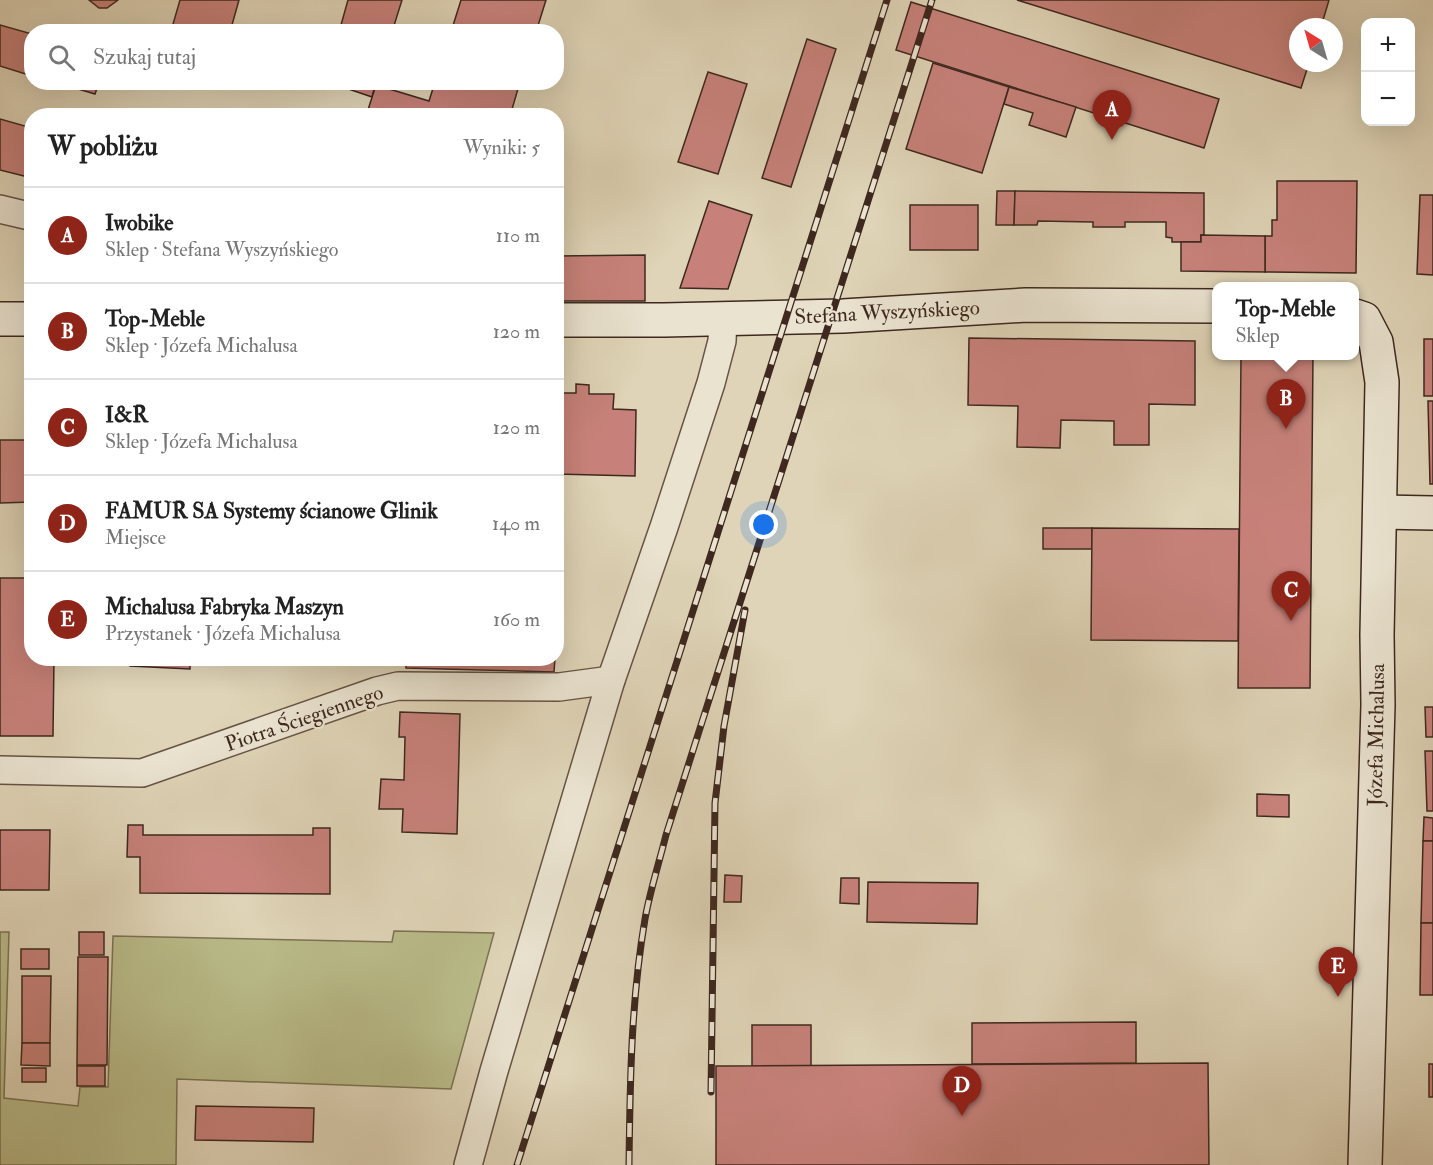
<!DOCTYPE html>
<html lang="pl">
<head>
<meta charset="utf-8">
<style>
  :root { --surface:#fff; --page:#f2f2f2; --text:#222; --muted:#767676; --line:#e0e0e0; --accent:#8f2418 }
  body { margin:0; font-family:"IM FELL Double Pica",serif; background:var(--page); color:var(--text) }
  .controls { position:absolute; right:18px; top:18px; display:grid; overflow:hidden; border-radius:12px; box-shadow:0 6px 24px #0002 }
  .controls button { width:54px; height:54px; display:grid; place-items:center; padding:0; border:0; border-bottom:2px solid var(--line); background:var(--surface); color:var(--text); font:30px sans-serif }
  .compass { position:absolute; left:1289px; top:18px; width:54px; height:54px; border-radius:50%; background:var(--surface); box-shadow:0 6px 24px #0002; rotate:323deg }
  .you { position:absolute; left:764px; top:525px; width:21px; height:21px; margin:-15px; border:4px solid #fff; border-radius:50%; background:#1a73e8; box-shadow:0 0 0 9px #1a73e833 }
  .badge { display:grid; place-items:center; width:39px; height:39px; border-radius:50%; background:var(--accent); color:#fff; font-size:20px; font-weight:700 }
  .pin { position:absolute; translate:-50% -50px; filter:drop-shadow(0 2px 3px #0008) }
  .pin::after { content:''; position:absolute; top:32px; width:21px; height:18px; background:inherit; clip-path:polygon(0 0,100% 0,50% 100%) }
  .popup { position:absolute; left:1212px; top:282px; width:147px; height:78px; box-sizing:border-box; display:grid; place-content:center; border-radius:12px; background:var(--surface); filter:drop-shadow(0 2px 4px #0005); font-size:20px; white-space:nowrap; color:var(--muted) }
  .popup b { font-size:22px; color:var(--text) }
  .popup::after { content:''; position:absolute; left:50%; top:100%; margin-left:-12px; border:12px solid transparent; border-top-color:var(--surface) }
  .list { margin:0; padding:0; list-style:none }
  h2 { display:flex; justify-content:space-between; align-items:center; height:78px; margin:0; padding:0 24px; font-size:26px }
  h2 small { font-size:20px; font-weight:400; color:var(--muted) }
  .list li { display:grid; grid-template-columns:39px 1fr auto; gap:18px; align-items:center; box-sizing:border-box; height:96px; padding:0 24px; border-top:2px solid var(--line) }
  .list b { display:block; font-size:22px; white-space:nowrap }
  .list p { margin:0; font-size:20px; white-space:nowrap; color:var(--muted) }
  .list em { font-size:20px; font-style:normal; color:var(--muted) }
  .icon { flex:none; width:33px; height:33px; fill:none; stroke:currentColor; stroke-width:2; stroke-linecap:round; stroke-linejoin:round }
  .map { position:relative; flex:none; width:1433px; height:1165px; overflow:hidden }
  .search { position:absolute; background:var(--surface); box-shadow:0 6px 24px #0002; left:24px; top:24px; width:540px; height:66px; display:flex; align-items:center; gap:15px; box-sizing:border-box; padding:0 21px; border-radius:24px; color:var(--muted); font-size:22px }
  .panel { position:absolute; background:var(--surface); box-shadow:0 6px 24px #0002; left:24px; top:108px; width:540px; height:558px; border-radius:24px }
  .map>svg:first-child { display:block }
</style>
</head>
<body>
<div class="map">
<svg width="1433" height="1165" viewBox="0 0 1433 1165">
  <rect width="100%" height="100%" fill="#dfd4b7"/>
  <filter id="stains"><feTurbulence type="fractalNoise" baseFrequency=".00333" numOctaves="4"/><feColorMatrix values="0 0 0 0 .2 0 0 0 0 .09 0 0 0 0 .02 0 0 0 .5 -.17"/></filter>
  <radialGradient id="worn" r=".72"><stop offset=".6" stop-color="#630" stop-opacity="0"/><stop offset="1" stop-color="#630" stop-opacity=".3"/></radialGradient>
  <polygon fill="#b9bb89" stroke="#7c7254" stroke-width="1.5" points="394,931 494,933 451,1089 177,1079 176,1165 0,1165 0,932 9,932 4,1098 78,1106 80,1087 108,1087 113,936 392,942"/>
  <g fill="#c7817a" stroke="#3e281f" stroke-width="1.5">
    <polygon points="89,0 118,0 107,8 99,8"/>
    <polygon points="180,0 239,0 230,32 173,32 171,31"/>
    <polygon points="348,0 402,0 392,32 339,32"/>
    <polygon points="461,0 546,0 536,32 451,32"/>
    <polygon points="1017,0 1329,0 1321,27 1298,27 1298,63 1309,63 1301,88"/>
    <polygon points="911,2 1219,99 1204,148 896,50"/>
    <polygon points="0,25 32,34 32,76 0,66"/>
    <polygon points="807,39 836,49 791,187 762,178"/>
    <polygon points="933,63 1009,87 982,173 906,149"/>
    <polygon points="708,72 747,84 718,174 678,162"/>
    <polygon points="55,82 99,82 95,94"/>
    <polygon points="328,82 376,82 372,97"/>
    <polygon points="435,82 520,82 510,116 366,116 376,85 429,101"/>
    <polygon points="1009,87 1076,107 1066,137 1029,125 1033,113 1004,104"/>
    <polygon points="0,119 32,128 32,178 0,170"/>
    <polygon points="1277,181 1357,181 1356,273 1265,272 1265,236 1272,236 1272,220 1277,220"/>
    <polygon points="997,191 1015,191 1014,225 996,225"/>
    <polygon points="1015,191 1204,193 1204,235 1201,235 1201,242 1172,242 1172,238 1166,237 1166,222 1125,222 1125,227 1093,227 1093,222 1038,221 1037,225 1014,225"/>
    <polygon points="1420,195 1433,195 1433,275 1417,274"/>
    <polygon points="709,201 752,215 728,289 680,288"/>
    <rect x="910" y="205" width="68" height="45"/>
    <polygon points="1201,235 1265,236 1265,272 1181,271 1181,242 1201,242"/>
    <polygon points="645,255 645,301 556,301 556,256"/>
    <polygon points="969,338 1195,341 1195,405 1149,404 1149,445 1114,445 1114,421 1061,420 1060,448 1017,447 1018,406 968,405"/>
    <rect x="1424" y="339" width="9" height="57"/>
    <polygon points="1241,356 1313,356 1310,688 1238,688"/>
    <polygon points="576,384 589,385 589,394 614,394 613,409 636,410 635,476 556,474 556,393 576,393"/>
    <polygon points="1428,401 1433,401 1433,484 1430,484"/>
    <polygon points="0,440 32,440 32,502 0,503"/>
    <rect x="1043" y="528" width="49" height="21"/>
    <polygon points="1092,528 1239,529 1238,641 1091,640"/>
    <polygon points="0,578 32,578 32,658 54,658 53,736 0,736"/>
    <polygon points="130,658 190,658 190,669 130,666"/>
    <polygon points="406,658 555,658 554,672 406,668"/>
    <polygon points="1425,707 1433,707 1433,737 1426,737"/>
    <polygon points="400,712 460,714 457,834 402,832 403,809 379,809 381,779 404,780 405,737 399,737"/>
    <polygon points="1425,751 1433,751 1433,811 1427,811"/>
    <polygon points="1257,794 1289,795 1289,817 1257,816"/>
    <polygon points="1424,817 1433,818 1433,841 1423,841"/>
    <polygon points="128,825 143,825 143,835 313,835 313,828 330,828 330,894 140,893 140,857 127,857"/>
    <polygon points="0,830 50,830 49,890 0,890"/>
    <polygon points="1423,841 1433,841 1433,923 1421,923"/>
    <polygon points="725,875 742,876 741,902 724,902"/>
    <polygon points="841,878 859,878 859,904 840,903"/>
    <polygon points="868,882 978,883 977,924 867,922"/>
    <polygon points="1421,923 1433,923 1433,995 1420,995"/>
    <rect x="79" y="932" width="25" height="23"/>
    <rect x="21" y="949" width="28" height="20"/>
    <polygon points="78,957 108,957 107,1065 77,1065"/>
    <polygon points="22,976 51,976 50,1043 22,1043"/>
    <polygon points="1136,1022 1136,1063 972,1064 972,1023"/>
    <rect x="752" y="1025" width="59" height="41"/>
    <polygon points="22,1043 50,1043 50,1066 21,1065"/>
    <polygon points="1208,1063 1209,1165 716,1165 716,1066"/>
    <rect x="1429" y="1064" width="4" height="33"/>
    <rect x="77" y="1066" width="28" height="20"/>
    <rect x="22" y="1068" width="24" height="14"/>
    <polygon points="196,1106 314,1108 313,1142 195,1140"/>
  </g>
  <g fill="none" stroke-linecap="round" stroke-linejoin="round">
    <defs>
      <g id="street">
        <polyline points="0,209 29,216"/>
        <polyline points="0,770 142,773 377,691 398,686 559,687 611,680"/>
        <polyline points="468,1165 494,1071 611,680 664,527 711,383 722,341 723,319"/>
      </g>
      <g id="secondary">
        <polyline points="1355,316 1364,319 1376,342 1382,382 1377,635 1378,705 1365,1165"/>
        <polyline points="0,319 32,319"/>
        <polyline points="556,320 664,320 843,316 1026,305 1217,306"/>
        <polyline points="1381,512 1433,513"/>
      </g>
    </defs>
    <use href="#street" stroke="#665345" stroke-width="30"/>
    <use href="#secondary" stroke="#3e281f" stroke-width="36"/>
    <use href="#street" stroke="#eae3d0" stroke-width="27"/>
    <use href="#secondary" stroke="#eae3d0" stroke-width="33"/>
    <defs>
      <g id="rail">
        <polyline points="711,1092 715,803 724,726 745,610"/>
        <polyline points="517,1165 887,0"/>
        <path d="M629,1165C630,1082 631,1001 645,919C650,891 659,863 666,835L932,0"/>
      </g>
    </defs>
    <use href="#rail" stroke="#3e281f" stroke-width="7"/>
    <use href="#rail" stroke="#eae3d0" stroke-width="4.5" stroke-dasharray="14" stroke-linecap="butt"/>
  </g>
  <g text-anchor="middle" stroke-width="4.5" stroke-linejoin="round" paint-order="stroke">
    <g font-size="21" fill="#3e281f" stroke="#eae3d0">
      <text transform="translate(887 312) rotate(-3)" y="7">Stefana Wyszyńskiego</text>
      <text transform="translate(304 718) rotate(-19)" y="7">Piotra Ściegiennego</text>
      <text transform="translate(1376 735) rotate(-89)" y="7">Józefa Michalusa</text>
    </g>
  </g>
  <rect width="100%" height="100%" filter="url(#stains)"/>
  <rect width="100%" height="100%" fill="url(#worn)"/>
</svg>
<div class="controls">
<button>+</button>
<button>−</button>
</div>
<svg class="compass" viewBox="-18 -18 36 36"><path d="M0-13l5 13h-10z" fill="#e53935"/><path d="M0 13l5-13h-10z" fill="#767676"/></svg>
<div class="you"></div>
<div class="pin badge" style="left:1112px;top:140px">A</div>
<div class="pin badge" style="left:1286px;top:429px">B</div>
<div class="popup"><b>Top-Meble</b>Sklep</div>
<div class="pin badge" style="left:1291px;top:621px">C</div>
<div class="pin badge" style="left:962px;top:1116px">D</div>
<div class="pin badge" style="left:1338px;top:997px">E</div>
<div class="search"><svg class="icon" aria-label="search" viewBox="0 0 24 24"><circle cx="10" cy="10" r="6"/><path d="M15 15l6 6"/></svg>Szukaj tutaj</div>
<section class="panel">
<h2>W pobliżu<small>Wyniki: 5</small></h2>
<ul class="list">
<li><span class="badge">A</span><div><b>Iwobike</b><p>Sklep · Stefana Wyszyńskiego</p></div><em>110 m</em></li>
<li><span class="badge">B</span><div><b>Top-Meble</b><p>Sklep · Józefa Michalusa</p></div><em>120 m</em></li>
<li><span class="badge">C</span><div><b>I&amp;R</b><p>Sklep · Józefa Michalusa</p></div><em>120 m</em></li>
<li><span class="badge">D</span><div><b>FAMUR SA Systemy ścianowe Glinik</b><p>Miejsce</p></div><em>140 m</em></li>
<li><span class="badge">E</span><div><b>Michalusa Fabryka Maszyn</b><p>Przystanek · Józefa Michalusa</p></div><em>160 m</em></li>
</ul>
</section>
</div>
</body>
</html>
